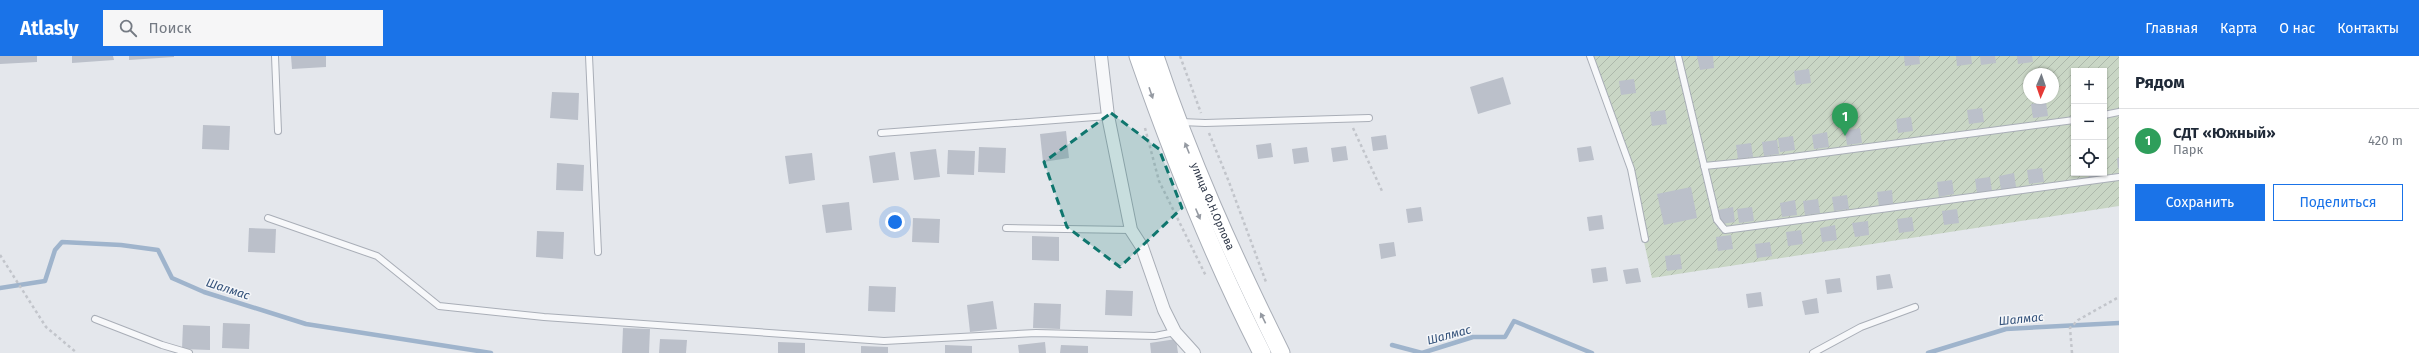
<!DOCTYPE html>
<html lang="ru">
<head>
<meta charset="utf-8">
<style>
  :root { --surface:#fff; --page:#f6f6f7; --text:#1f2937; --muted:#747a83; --line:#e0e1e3; --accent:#1a73e8 }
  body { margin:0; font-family:"Fira Sans",sans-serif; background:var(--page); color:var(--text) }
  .controls { position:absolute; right:12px; top:12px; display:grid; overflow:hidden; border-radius:0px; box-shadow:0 1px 3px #0004 }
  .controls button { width:36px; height:36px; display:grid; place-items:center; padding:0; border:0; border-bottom:1px solid var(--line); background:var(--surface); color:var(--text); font:20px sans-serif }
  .compass { position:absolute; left:2023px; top:12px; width:36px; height:36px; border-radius:50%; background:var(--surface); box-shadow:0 1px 3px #0004; rotate:182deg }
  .you { position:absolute; left:895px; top:166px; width:14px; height:14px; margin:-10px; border:3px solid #fff; border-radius:50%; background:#1a73e8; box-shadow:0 0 0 6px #1a73e833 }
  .badge { display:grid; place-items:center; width:26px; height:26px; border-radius:50%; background:var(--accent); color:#fff; font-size:13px; font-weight:700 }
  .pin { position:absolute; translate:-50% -33px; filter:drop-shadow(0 1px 2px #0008) }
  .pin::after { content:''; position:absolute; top:21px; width:14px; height:12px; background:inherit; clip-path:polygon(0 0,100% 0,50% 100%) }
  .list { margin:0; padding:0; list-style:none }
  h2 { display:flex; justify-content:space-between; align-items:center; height:52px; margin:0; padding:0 16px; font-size:17px }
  h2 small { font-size:13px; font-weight:400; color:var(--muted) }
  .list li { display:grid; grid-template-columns:26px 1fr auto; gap:12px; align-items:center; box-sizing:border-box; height:64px; padding:0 16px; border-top:1px solid var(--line) }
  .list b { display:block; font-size:15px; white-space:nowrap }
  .list p { margin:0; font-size:13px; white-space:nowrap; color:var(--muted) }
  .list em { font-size:13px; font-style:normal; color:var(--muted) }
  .actions { display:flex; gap:8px; padding:12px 16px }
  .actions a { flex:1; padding:9px 0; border:1px solid var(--accent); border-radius:0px; text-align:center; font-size:14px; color:var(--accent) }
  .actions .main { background:var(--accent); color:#fff }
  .icon { flex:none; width:22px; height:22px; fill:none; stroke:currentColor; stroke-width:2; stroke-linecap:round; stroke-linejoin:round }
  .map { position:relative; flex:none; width:2119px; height:297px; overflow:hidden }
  header { display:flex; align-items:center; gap:24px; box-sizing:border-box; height:56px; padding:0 20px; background:var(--accent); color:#fff }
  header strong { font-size:19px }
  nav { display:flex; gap:22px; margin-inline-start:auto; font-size:14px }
  .search { width:280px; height:36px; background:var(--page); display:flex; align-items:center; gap:10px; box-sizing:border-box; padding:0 14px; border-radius:0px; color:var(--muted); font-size:15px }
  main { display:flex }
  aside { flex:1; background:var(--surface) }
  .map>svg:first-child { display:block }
</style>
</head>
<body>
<header>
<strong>Atlasly</strong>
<div class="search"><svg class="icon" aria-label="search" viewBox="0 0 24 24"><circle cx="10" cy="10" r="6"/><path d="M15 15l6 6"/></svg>Поиск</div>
<nav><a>Главная</a><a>Карта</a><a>О нас</a><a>Контакты</a></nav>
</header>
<main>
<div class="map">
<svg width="2119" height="297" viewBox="0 0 2119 297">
  <defs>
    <pattern id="garden-furrows" width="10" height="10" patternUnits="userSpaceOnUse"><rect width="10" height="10" fill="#c9d6c5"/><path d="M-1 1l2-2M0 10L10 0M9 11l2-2" fill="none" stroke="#adb8ab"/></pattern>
  </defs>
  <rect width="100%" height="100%" fill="#e4e7ec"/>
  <path fill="url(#garden-furrows)" fill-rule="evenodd" d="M1588,0H2119V150L1652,222L1628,114ZM2074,15H2104V117H2074ZM2029,18H2053V42H2029Z"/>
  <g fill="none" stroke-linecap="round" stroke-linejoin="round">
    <g stroke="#9fb4cc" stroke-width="4.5">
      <polyline points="0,232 45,225 55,194 62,186 121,189 158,194 172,222 204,236 306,268 491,297"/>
      <polyline points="1392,289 1422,297 1473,281 1505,281 1514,265 1592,297"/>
      <polyline points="1928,297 2006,273 2119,267"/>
    </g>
  </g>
  <g fill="#bbc0ca">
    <polygon points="0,0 37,0 37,6 0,8"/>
    <polygon points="72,0 113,0 114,4 72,7"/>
    <polygon points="129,0 174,0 174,1 129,4"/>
    <polygon points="291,0 326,0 326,11 292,13"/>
    <polygon points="1697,0 1713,0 1714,12 1700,14"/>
    <polygon points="1904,0 1919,0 1920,8 1905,10"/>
    <polygon points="1956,0 1971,0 1972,8 1957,10"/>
    <polygon points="1980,0 1995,0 1996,7 1981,9"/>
    <polygon points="2017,0 2032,0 2033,6 2018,8"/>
    <polygon points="1809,13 1811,27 1796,29 1794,15"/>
    <polygon points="1503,21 1511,48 1478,58 1470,31"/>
    <polygon points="1634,23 1636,37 1621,39 1619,25"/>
    <polygon points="552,36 579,37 578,64 550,62"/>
    <polygon points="2046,46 2048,60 2033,62 2031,48"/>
    <polygon points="1982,52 1984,66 1969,68 1967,54"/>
    <polygon points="1665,54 1667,68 1652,70 1650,56"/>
    <polygon points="1911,61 1913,75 1898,77 1896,63"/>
    <polygon points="203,69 230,70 229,94 202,93"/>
    <polygon points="1860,72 1862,87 1847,89 1845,75"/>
    <polygon points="1066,75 1069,102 1043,106 1040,78"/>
    <polygon points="1827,76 1829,91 1814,93 1812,79"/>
    <polygon points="1386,79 1388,93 1373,95 1371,81"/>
    <polygon points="1793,80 1795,94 1780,96 1778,82"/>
    <polygon points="1777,84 1779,98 1764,100 1762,86"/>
    <polygon points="1271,87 1273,101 1258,103 1256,89"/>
    <polygon points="1751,87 1753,101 1738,103 1736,89"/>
    <polygon points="1346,90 1348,104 1333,106 1331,92"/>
    <polygon points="1591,90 1594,104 1579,106 1577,92"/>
    <polygon points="979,91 1006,92 1005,117 978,116"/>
    <polygon points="1307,91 1309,106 1294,108 1292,93"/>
    <polygon points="936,93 940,121 914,124 910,96"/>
    <polygon points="948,94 975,95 974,119 947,118"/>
    <polygon points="895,96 899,124 873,127 869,100"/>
    <polygon points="812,97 815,124 789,128 785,100"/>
    <polygon points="2117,102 2119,102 2119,112 2118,113"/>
    <polygon points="557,107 584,109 583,135 556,134"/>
    <polygon points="2042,112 2044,126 2029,128 2027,114"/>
    <polygon points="2014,117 2016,131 2001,134 1999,120"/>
    <polygon points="2088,117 2103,117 2104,120 2089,122"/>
    <polygon points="1990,121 1992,135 1977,137 1975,123"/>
    <polygon points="1952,124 1954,138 1939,141 1937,126"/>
    <polygon points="1691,131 1697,162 1664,169 1657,138"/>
    <polygon points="1892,134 1893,148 1879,150 1877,136"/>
    <polygon points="1847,139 1849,153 1834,155 1832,141"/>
    <polygon points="1818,143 1820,157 1805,159 1803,145"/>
    <polygon points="1795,144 1797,159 1782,161 1780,147"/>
    <polygon points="849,146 852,174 826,177 822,149"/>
    <polygon points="1421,151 1423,165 1408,167 1406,153"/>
    <polygon points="1733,151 1735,166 1721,168 1718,154"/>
    <polygon points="1752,151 1754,165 1739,167 1737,153"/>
    <polygon points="1957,153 1959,167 1944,169 1942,155"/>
    <polygon points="1602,159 1604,173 1589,175 1587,161"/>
    <polygon points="1912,161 1914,175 1899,177 1897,163"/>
    <polygon points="913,162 940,163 939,187 912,186"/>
    <polygon points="1868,165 1869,179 1855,181 1852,167"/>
    <polygon points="1835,169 1837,184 1822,186 1820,172"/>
    <polygon points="249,172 276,173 275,197 248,196"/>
    <polygon points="1801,174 1803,188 1788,190 1786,176"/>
    <polygon points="537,175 564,176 563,203 536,201"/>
    <polygon points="1731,179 1733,193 1718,195 1716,181"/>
    <polygon points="1032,180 1059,181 1059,205 1032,204"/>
    <polygon points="1394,186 1396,200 1381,203 1379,188"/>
    <polygon points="1770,186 1772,200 1757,202 1755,188"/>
    <polygon points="1680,198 1682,213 1667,215 1665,200"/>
    <polygon points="1606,211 1608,225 1593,227 1591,213"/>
    <polygon points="1638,212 1641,226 1626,228 1623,214"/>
    <polygon points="1890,218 1893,232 1877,234 1876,220"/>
    <polygon points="1840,222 1842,236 1827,238 1825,224"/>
    <polygon points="869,230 896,231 895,256 868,255"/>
    <polygon points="1106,234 1133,235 1132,260 1105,259"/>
    <polygon points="1761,236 1763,250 1748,252 1746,238"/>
    <polygon points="1817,242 1819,257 1805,259 1802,245"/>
    <polygon points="993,245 997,273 970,276 967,249"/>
    <polygon points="1034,247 1061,248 1060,273 1033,272"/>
    <polygon points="223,267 250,268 249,293 222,292"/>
    <polygon points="183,269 210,270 210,294 182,293"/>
    <polygon points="623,272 650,273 649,297 622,297"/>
    <polygon points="660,283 687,284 686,297 659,297"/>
    <polygon points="1176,283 1178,297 1151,297 1150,287"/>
    <polygon points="778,286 805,287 805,297 778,297"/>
    <polygon points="1045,286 1046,297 1019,297 1018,289"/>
    <polygon points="945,289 972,290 972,297 945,297"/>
    <polygon points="1061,289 1088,290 1088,297 1060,297"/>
    <polygon points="861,290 888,291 888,297 861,297"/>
  </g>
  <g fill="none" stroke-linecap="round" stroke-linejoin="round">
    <defs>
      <g id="lane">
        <polyline points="275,0 278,75"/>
        <polyline points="589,0 598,196"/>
        <polyline points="1590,0 1631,113 1645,183"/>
        <polyline points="1678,0 1717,164 1725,174 2119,121"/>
        <polyline points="2104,59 2119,56"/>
        <polyline points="1181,66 1205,67 1369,62"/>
        <polyline points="881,77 1108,60"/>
        <polyline points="1704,110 1785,102 2074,64"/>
        <polyline points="268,162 377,200 439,250 544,261 884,285 1036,277 1155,280 1175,276"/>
        <polyline points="1006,172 1131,174"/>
        <polyline points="95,263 162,289 189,297"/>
        <polyline points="1813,297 1861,271 1915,251"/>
      </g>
      <polyline id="street" points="1101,0 1108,60 1131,174 1142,191 1164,254 1175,276 1194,297"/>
      <g id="secondary">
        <path d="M1138,0C1173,101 1213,201 1262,297"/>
        <path id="s1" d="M1155,0C1189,103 1233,200 1281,297"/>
      </g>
    </defs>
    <use href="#lane" stroke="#a9aeb7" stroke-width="8"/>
    <use href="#street" stroke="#a9aeb7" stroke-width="14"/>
    <use href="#secondary" stroke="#a9aeb7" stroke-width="19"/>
    <g stroke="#c2c5cb" stroke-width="2.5" stroke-dasharray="3 3" stroke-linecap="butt">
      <polyline points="1180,0 1201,57"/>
      <polyline points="1145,72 1159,125 1206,220"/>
      <polyline points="1353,72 1382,135"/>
      <polyline points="1209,77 1229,126 1266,226"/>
      <polyline points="0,199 46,271 77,297"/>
      <polyline points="2072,297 2070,272 2078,264 2119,241"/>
    </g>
    <use href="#lane" stroke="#f7f8fa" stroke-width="6"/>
    <use href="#street" stroke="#f7f8fa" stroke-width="12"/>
    <use href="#secondary" stroke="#fff" stroke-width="17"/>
  </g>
  <defs><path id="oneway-solid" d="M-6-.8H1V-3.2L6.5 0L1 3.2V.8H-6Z"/></defs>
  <g fill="#959aa2">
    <use href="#oneway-solid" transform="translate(1151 37) rotate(71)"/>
    <use href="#oneway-solid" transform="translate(1187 92) rotate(-112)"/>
    <use href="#oneway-solid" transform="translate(1198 158) rotate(67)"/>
    <use href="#oneway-solid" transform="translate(1263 262) rotate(-116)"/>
  </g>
  <path fill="#0f766e" fill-opacity="0.2" stroke="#0f766e" stroke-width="3" stroke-dasharray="8 5" stroke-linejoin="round" d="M1111,57L1159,93L1182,152L1120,211L1067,171L1044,106Z"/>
  <g text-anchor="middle" stroke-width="3" stroke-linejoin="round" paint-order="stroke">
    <g font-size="11" fill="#2b3445" stroke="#f4f6f9">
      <text dy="4" stroke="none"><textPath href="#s1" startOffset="161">улица Ф.Н.Орлова</textPath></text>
    </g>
    <g font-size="12" font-style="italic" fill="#34527a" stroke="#f4f6f9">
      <text transform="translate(228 233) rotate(18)" y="4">Шалмас</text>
      <text transform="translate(2021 263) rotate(-6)" y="4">Шалмас</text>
      <text transform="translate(1449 279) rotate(-15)" y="4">Шалмас</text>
    </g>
  </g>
</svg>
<div class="controls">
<button>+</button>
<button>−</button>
<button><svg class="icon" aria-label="locate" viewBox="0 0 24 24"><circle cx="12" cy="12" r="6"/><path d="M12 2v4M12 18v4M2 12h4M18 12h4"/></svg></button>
</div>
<svg class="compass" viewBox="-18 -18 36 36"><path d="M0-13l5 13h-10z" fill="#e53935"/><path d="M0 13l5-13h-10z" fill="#747a83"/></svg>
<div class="you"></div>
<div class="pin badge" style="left:1845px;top:80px;background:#2e9e5b">1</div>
</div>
<aside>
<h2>Рядом<small></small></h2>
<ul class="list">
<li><span class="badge" style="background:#2e9e5b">1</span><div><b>СДТ «Южный»</b><p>Парк</p></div><em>420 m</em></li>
</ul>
<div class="actions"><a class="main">Сохранить</a><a>Поделиться</a></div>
</aside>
</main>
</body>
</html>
